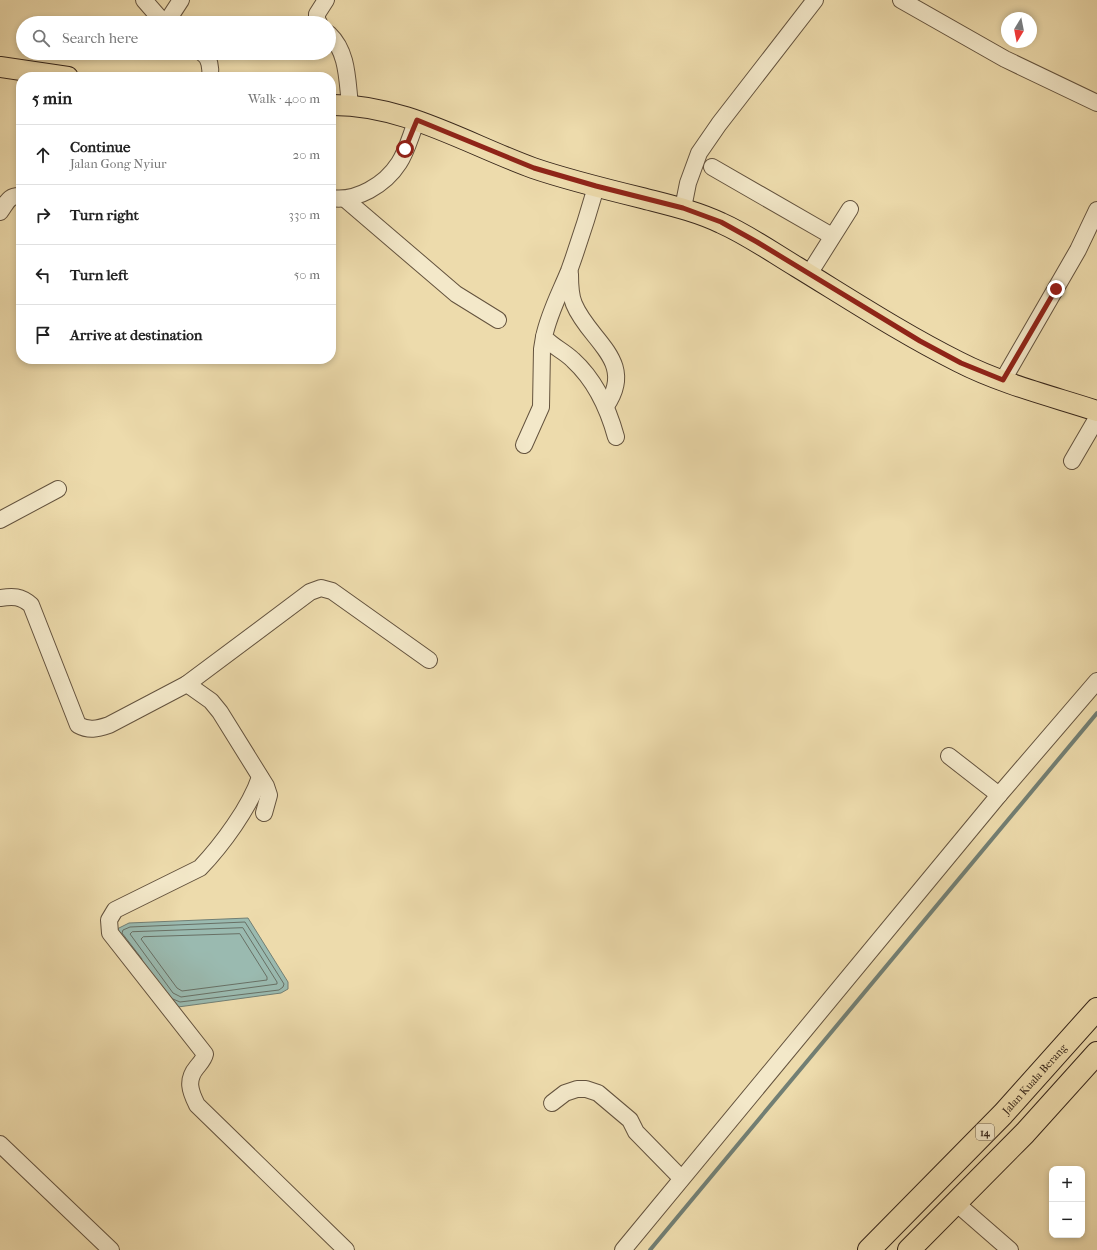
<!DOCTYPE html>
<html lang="en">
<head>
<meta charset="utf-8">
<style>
  :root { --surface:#fff; --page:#f2f2f2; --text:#222; --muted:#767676; --line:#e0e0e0 }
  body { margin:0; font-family:"IM FELL French Canon",serif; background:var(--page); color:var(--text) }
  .controls { position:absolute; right:12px; bottom:12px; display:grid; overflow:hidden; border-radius:8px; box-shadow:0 2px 6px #0003 }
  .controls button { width:36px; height:36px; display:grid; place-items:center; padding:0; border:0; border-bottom:1px solid var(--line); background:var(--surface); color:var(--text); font:20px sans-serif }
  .compass { position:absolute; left:1001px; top:12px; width:36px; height:36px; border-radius:50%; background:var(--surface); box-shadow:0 2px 6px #0003; rotate:190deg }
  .stop { position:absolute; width:12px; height:12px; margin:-9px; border:3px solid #8f2418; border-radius:50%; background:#fff }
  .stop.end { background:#8f2418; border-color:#fff; box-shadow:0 1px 4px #0008 }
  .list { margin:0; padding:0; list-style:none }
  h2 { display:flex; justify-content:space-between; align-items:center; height:52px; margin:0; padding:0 16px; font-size:17px }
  h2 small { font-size:13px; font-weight:400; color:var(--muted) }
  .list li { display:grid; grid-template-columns:26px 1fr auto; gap:12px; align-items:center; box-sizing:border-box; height:60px; padding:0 16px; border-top:1px solid var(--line) }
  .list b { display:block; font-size:15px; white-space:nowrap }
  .list p { margin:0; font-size:13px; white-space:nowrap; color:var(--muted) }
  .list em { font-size:13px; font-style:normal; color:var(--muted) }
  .icon { flex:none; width:22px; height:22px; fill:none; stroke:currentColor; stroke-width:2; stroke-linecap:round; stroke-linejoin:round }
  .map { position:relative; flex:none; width:1097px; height:1250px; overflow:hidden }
  .search { position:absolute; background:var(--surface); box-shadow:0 2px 6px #0003; left:16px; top:16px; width:320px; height:44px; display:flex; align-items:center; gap:10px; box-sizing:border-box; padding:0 14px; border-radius:22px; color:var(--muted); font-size:15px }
  .panel { position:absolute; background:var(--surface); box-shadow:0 2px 6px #0003; left:16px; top:72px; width:320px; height:292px; border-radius:16px }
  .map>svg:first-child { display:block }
</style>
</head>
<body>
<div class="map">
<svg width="1097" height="1250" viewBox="0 0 1097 1250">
  <rect width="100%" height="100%" fill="#eddbac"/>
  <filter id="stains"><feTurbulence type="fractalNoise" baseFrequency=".005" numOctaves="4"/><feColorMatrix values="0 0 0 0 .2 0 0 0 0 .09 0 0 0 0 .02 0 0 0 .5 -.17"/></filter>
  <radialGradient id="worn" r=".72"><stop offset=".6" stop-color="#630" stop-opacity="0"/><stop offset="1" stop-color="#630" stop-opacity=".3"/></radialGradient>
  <polygon fill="#9abab0" stroke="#727f74" points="248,918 288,982 288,989 281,993 178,1007 167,1000 115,930 129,923"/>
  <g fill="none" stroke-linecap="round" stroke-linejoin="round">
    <g stroke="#687065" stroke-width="1">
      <polygon points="243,928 277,982 277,984 181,997 173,993 130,934 132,932"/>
      <polygon points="240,934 267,977 267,980 182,991 177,988 141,939 143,937"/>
      <polyline points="142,959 122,933 123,930 130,927 245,922 284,984 283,987 279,990 180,1002 173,999"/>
    </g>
    <polyline stroke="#727f74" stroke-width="4" points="650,1250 1097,713"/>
    <defs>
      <g id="minor">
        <polyline points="144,0 164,23"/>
        <polyline points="901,0 1005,59 1097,103"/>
        <polyline points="166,23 181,0"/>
        <polyline points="319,23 317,20 317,14 326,0"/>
        <path d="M329,34C348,52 347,80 350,105"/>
        <path d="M202,53C210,57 211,69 210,77"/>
        <polyline points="712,167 832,236"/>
        <path d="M596,187C588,215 579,243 569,271C560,293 549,313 544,337C553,347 564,351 573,360C596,381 608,408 616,437"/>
        <path d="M331,198C356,202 385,185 399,163C407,151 411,134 417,120"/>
        <polyline points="345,199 456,294 498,320"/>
        <polyline points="683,208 688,183 699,153 719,124 815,0"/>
        <path d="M0,212C7,203 8,195 21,196"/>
        <path d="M570,274C570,283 570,295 574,304C589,341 637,361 606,406"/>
        <polyline points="809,274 850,209"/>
        <polyline points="1003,380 1078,250 1097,210"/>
        <polyline points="524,445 541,407 542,349 544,337"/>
        <polyline points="1072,461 1097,418"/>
        <polyline points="0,520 58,489"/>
        <path d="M0,598C13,596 21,596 31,605L78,725C89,731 97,729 109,725L187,684L211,701L220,712L266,786L269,795L264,813"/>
        <polyline points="187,684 310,592 321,588 332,591 429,660"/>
        <polyline points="949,756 999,795"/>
        <path d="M260,777C250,807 222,845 200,868L115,910L109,920L110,933L205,1054C204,1059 201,1062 197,1067C186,1080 190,1091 197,1105L346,1250"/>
        <polyline points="552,1103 565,1093 577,1089 586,1089 598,1093 630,1120 636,1132 681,1178"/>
        <polyline points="0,1144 111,1250"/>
        <polyline points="956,1203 1010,1250"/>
        <polyline points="623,1250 999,795 1097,681"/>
      </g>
      <g id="major">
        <polyline points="0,67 68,77"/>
        <path d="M331,105C403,104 467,144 533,168C568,180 605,189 642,198C669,205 696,211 721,223C748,235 772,252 797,267C851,300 903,334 959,362C1002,384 1051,396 1097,411"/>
      </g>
      <g id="highway">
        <path id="s1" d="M869,1250L1003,1114L1097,1009"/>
        <polyline points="909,1250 1025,1133 1097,1053"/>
      </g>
    </defs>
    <use href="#minor" stroke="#64533e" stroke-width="18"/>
    <use href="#major" stroke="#37261a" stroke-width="22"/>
    <use href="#highway" stroke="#37261a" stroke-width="24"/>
    <use href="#minor" stroke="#f3e8c9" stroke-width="16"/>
    <use href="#major" stroke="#eddbac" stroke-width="20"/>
    <use href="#highway" stroke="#eddbac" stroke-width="22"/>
  </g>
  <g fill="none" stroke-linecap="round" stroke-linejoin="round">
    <polyline stroke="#8f2418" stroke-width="5" points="405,149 417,120 534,168 596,186 683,208 721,222 757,242 920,341 961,363 1003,380 1056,289"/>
  </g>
  <g text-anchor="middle" stroke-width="3" stroke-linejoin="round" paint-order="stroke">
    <rect fill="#f3e8c9" stroke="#6f604e" stroke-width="1" x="976" y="1124" width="18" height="16" rx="3"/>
    <g font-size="10" font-weight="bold" fill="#37261a">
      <text x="985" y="1136">14</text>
    </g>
    <g font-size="11" fill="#37261a" stroke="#f3e8c9">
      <text dy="4" stroke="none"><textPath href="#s1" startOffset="238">Jalan Kuala Berang</textPath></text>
    </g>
  </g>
  <rect width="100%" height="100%" filter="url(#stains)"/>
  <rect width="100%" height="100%" fill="url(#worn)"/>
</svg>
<div class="controls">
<button>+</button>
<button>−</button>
</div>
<svg class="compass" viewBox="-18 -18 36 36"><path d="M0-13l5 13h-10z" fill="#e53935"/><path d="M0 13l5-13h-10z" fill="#767676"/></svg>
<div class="stop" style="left:405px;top:149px"></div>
<div class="stop end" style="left:1056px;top:289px"></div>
<div class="search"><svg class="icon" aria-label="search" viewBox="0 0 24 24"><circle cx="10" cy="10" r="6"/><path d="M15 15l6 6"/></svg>Search here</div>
<section class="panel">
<h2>5 min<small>Walk · 400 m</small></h2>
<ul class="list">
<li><svg class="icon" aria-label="ahead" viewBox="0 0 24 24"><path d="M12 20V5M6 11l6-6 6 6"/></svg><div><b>Continue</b><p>Jalan Gong Nyiur</p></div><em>20 m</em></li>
<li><svg class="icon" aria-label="right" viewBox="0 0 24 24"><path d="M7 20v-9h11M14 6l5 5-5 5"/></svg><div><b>Turn right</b></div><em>330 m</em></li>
<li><svg class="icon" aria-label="left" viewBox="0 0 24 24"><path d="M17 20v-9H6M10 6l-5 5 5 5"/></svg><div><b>Turn left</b></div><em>50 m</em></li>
<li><svg class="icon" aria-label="arrive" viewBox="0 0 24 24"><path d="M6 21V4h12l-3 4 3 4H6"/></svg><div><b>Arrive at destination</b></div></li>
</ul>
</section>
</div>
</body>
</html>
